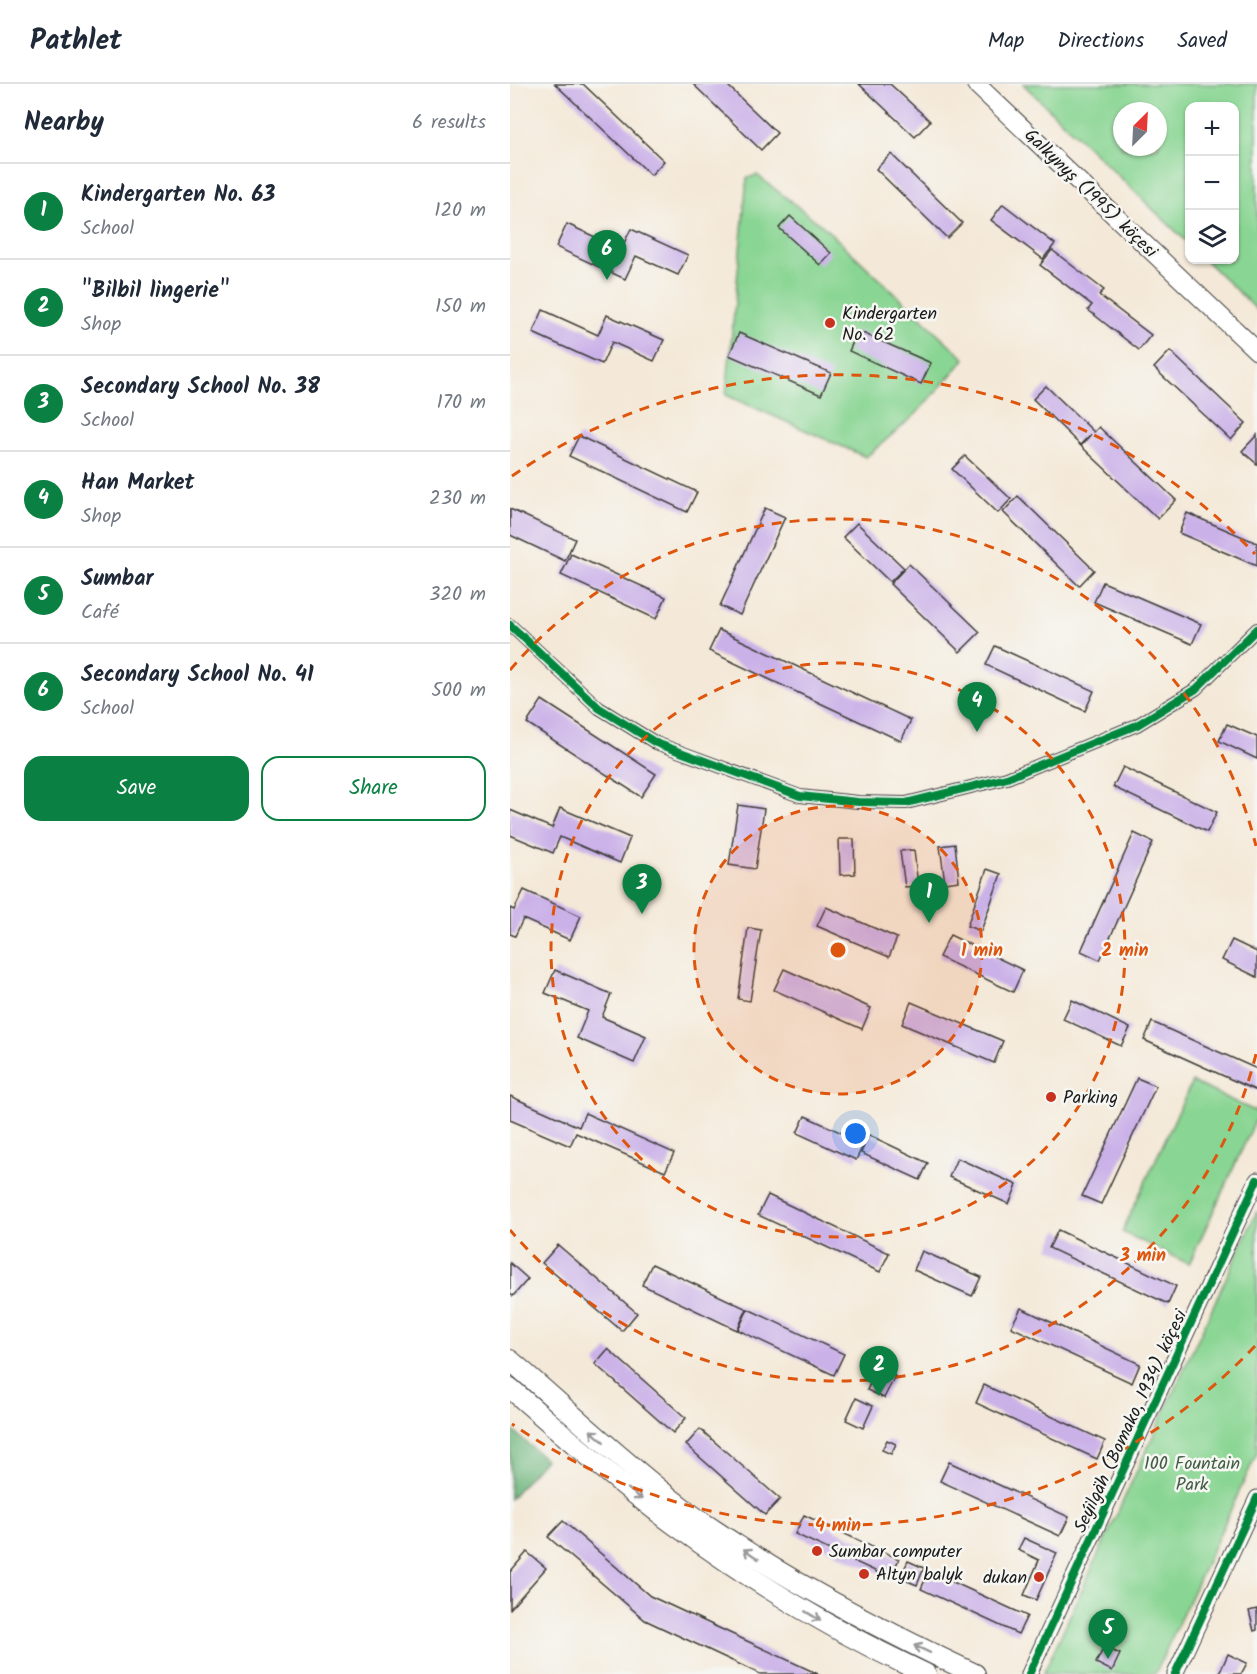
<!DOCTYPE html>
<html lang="en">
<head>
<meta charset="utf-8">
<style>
  :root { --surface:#fff; --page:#f2f2f3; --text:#1f2937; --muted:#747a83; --line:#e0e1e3; --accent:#0b8043 }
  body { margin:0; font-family:Kalam,sans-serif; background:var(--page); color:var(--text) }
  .controls { position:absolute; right:18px; top:18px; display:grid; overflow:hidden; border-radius:12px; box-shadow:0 2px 4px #0004 }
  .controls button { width:54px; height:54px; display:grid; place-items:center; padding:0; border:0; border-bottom:2px solid var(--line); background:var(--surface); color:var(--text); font:30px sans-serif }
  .compass { position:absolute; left:603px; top:18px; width:54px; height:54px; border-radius:50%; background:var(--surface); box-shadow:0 2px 4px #0004; rotate:24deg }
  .you { position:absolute; left:346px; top:1050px; width:21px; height:21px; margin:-15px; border:4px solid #fff; border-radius:50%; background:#1a73e8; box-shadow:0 0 0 9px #1a73e833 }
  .badge { display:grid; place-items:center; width:39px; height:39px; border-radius:50%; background:var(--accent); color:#fff; font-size:20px; font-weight:700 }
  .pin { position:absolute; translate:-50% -50px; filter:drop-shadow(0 2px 3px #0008) }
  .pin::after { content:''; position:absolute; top:32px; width:21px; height:18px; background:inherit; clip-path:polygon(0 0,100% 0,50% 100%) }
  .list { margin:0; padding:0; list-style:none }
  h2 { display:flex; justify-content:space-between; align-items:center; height:78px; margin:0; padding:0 24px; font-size:26px }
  h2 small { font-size:20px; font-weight:400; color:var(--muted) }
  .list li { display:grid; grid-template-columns:39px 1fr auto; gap:18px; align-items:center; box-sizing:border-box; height:96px; padding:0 24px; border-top:2px solid var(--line) }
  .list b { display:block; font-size:22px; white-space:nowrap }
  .list p { margin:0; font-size:20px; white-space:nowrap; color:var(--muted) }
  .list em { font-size:20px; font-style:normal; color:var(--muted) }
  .actions { display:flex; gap:12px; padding:18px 24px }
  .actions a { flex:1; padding:14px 0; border:2px solid var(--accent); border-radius:18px; text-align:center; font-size:21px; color:var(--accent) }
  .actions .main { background:var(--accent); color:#fff }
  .icon { flex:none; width:33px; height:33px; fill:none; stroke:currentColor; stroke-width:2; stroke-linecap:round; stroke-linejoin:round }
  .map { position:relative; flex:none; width:747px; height:1590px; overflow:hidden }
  header { display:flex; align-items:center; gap:36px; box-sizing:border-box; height:84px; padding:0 30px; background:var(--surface); border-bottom:2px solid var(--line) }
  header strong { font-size:28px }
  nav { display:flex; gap:33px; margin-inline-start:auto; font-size:21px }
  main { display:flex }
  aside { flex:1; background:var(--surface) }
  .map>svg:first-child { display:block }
</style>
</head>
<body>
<header>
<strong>Pathlet</strong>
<nav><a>Map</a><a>Directions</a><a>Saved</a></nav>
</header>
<main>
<aside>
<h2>Nearby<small>6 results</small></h2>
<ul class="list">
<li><span class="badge">1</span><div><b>Kindergarten No. 63</b><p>School</p></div><em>120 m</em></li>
<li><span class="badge">2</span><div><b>&quot;Bilbil lingerie&quot;</b><p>Shop</p></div><em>150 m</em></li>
<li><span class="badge">3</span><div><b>Secondary School No. 38</b><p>School</p></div><em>170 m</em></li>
<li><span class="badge">4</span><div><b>Han Market</b><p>Shop</p></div><em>230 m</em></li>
<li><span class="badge">5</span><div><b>Sumbar</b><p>Café</p></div><em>320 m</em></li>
<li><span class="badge">6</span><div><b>Secondary School No. 41</b><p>School</p></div><em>500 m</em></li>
</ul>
<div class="actions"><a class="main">Save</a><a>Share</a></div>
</aside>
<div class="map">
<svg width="747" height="1590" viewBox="0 0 747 1590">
  <rect width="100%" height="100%" fill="#f6f6f2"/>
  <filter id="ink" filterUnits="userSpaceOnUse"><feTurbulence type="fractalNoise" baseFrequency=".0167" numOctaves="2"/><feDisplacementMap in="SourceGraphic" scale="12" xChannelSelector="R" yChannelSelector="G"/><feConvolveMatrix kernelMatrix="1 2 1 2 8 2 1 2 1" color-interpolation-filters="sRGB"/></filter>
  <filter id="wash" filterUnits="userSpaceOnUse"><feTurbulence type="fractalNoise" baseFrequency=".008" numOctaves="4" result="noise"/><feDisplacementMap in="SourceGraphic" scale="24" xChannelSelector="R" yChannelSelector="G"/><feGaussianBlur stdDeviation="1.35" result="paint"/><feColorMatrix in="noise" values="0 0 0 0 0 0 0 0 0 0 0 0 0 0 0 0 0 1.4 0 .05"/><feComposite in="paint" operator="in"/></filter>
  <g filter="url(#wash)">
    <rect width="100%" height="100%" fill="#f4e9d8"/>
    <g fill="#89d593" stroke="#527858" stroke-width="1.5" fill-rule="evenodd">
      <path d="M513,0H747V226L695,176H724V22H680L679,160ZM612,27H648V63H612Z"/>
      <polygon points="247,91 314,143 455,275 406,330 356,373 216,311 237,94"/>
      <polygon points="682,998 747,1028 747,1033 679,1180 612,1148"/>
      <polygon points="747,1127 747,1369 645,1590 533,1590"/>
    </g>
    <polygon fill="#6eb67d" stroke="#45694c" stroke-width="1.5" points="0,1344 35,1375 0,1415"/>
    <g id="blocks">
      <g fill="#cab1e8">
        <polygon points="45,0 73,0 154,77 141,91"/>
        <polygon points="183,0 216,0 267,49 251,66"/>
        <polygon points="349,0 380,0 420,37 405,53"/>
        <polygon points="381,70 452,139 437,154 366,85"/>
        <polygon points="493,120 545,160 533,175 481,136"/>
        <polygon points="280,132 321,169 310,181 269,144"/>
        <polygon points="57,140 111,165 121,145 178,171 168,191 126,172 115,195 46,163"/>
        <polygon points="542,166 594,206 589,211 641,251 629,266 578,226 582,221 530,181"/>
        <polygon points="33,226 88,251 97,231 154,256 144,277 102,258 92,280 23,249"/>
        <polygon points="348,247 421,279 411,300 339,267"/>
        <polygon points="229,249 321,289 311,311 219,271"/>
        <polygon points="660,267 736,339 721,356 644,284"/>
        <polygon points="536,302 584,348 589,343 666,416 648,435 571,362 581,350 570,361 523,315"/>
        <polygon points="747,351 747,380 732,367"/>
        <polygon points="69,352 187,408 177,428 59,372"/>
        <polygon points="455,372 501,415 488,429 442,385"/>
        <polygon points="508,412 584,486 569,502 493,428"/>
        <polygon points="255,424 275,433 230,531 210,522"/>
        <polygon points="0,425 65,455 55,477 0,451"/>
        <polygon points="677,429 747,459 747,482 669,449"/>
        <polygon points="347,439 394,484 380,498 333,453"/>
        <polygon points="61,470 156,513 146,535 51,491"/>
        <polygon points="399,480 470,548 450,568 380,500"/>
        <polygon points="593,498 691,540 682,560 584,518"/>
        <polygon points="209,546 401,636 391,657 199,567"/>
        <polygon points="485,562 584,607 575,627 476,581"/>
        <polygon points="32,616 146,690 131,713 17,639"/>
        <polygon points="717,640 747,653 747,675 709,657"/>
        <polygon points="613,683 707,728 697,748 603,703"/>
        <polygon points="228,721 254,725 245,785 219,781"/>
        <polygon points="50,724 120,754 110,779 50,753 43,769 0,751 0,726 42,744"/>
        <polygon points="624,749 643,758 590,876 571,867"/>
        <polygon points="329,755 344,755 345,790 330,791"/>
        <polygon points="445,760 449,797 435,799 430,762"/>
        <polygon points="404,766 408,802 395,803 390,767"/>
        <polygon points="477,785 491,790 471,847 457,842"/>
        <polygon points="14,806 71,832 60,856 13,835 5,852 0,850 0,824 4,826"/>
        <polygon points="316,823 387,854 379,873 307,842"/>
        <polygon points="238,844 251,846 240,917 228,915"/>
        <polygon points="440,851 513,886 503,908 429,873"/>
        <polygon points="722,856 747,868 747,893 712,876"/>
        <polygon points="274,885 361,924 352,945 264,906"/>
        <polygon points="45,886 101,910 92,933 136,952 124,979 67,954 78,927 35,909"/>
        <polygon points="562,916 620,944 611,962 553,935"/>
        <polygon points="401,918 493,957 484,979 392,940"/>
        <polygon points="642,938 747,985 747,1007 634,956"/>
        <polygon points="627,994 646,1002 591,1120 572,1112"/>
        <polygon points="0,1012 69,1043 75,1029 164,1069 155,1088 66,1049 60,1062 0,1036"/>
        <polygon points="295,1032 354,1059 346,1076 287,1049"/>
        <polygon points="359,1051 418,1079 410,1096 351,1069"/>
        <polygon points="447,1074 507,1101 499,1120 439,1093"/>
        <polygon points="258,1111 379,1169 370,1188 248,1131"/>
        <polygon points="548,1146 666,1202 658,1220 539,1164"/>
        <polygon points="48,1161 127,1229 112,1247 32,1179"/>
        <polygon points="412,1167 471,1193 462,1212 404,1186"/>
        <polygon points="0,1179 18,1195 3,1212 0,1210"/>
        <polygon points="142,1180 237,1225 227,1246 132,1201"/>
        <polygon points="511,1224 630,1280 622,1299 501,1243"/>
        <polygon points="238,1225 334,1270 324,1291 228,1246"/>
        <polygon points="98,1265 176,1334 163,1349 85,1280"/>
        <polygon points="368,1284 385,1292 374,1314 357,1306"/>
        <polygon points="474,1301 595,1357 587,1375 466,1319"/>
        <polygon points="346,1314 363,1322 353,1344 336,1336"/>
        <polygon points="190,1345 270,1415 255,1431 176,1361"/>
        <polygon points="377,1356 386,1360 381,1370 372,1366"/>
        <polygon points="439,1378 559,1433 550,1452 430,1397"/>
        <polygon points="294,1431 389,1475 380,1494 285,1450"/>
        <polygon points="53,1437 140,1512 308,1590 250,1590 135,1536 38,1453"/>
        <polygon points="514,1454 547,1469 526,1516 514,1511 529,1476 508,1466"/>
        <polygon points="17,1468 36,1484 0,1525 0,1488"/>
        <polygon points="398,1477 414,1484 407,1501 390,1494"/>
        <polygon points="419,1487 517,1532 508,1550 411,1505"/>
        <polygon points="747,1525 747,1546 744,1547 739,1527"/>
        <polygon points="594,1563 610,1570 602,1587 586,1579"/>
        <polygon points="718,1570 737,1579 731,1590 709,1590"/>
      </g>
    </g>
  </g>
  <g filter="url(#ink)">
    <use href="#blocks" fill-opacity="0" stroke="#3c3b38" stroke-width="1.5"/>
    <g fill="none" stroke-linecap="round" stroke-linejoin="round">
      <defs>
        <polyline id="minor" points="0,541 89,624 146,659 290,712 348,718 396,719 497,694 627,641 686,605 747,545"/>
        <g id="tertiary">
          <polyline points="519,1590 747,1096"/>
          <polyline points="665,1590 747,1414"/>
        </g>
        <polyline id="secondary" points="466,0 747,267"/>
        <g id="primary">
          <path d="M0,1276C57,1325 113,1378 173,1424C189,1437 208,1448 225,1460C302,1510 382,1551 465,1590"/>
          <path d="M0,1304C54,1351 108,1399 165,1441C244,1499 327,1549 416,1590"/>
        </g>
      </defs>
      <use href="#minor" stroke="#3c3b38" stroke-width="14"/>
      <use href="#tertiary" stroke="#3c3b38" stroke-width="17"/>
      <use href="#secondary" stroke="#3c3b38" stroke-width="20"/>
      <use href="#primary" stroke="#3c3b38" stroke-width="22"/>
      <use href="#minor" stroke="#fff" stroke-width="12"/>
      <use href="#tertiary" stroke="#fff" stroke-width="15"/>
      <use href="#secondary" stroke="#fff" stroke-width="18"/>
      <use href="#primary" stroke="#fff" stroke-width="20"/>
      <defs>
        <g id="cycleway">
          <polyline points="0,541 89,624 146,659 290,712 348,718 396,719 497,694 627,641 686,605 747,545"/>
          <polyline points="519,1590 747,1096"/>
          <polyline points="665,1590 747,1414"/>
        </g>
      </defs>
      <use href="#cycleway" stroke="#f6f6f2" stroke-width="11"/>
      <use href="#cycleway" stroke="#00873e" stroke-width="8"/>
    </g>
    <defs><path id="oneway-shaft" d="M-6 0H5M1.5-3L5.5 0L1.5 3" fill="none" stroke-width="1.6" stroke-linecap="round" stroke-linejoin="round" transform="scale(1.5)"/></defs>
    <g stroke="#999">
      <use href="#oneway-shaft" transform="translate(87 1352) rotate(-139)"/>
      <use href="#oneway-shaft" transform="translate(125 1410) rotate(38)"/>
      <use href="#oneway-shaft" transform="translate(241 1470) rotate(-146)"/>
      <use href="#oneway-shaft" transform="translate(303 1532) rotate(31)"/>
      <use href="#oneway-shaft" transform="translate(412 1565) rotate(-155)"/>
    </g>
  </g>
  <circle cx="328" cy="866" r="144" fill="#de560d" fill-opacity=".12"/>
  <g fill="none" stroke="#de560d" stroke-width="3" stroke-dasharray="10 8">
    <circle cx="328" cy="866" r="144"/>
    <circle cx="328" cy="866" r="287"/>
    <path d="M746 970A431 431 0 0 1 0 1146M0 586A431 431 0 0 1 746 762"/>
    <path d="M745 1262A575 575 0 0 1 2 1340M2 392A575 575 0 0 1 745 470"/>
  </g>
  <g fill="#c8321e" stroke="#f6f6f2" stroke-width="2">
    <circle cx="320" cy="239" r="6"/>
    <circle cx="541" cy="1013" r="6"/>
    <circle cx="307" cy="1467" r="6"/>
    <circle cx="354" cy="1490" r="6"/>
    <circle cx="529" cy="1493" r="6"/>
  </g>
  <g text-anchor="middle" stroke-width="5" stroke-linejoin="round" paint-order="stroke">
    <g font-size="18" fill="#1c1c1c" stroke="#f6f6f2">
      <text transform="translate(581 109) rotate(44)" y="6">Galkynyş (1995) köçesi</text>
      <text transform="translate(620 1337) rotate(-65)" y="6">Seýilgäh (Bomako, 1934) köçesi</text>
    </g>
    <g font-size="18" fill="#1c1c1c" stroke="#f6f6f2" text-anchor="start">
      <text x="332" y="235">Kindergarten<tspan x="332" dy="21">No. 62</tspan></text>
      <text x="553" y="1019">Parking</text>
      <text x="319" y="1473">Sumbar computer</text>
      <text x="366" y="1496">Altyn balyk</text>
      <text x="517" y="1499" text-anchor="end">dukan</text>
    </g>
    <g font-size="18" fill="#425d46" stroke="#f6f6f2">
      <text x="682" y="1385">100 Fountain<tspan x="682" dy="21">Park</tspan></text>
    </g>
  </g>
  <circle cx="328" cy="866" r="9" fill="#de560d" stroke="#f6f6f2" stroke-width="3"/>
  <g font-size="18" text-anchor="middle" font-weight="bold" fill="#de560d" stroke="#f6f6f2" stroke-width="5" stroke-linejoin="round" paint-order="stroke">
    <text x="472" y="872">1 min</text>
    <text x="615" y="872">2 min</text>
    <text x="633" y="1177">3 min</text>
    <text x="328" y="1447">4 min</text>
  </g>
</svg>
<div class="controls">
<button>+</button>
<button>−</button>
<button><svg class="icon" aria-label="layers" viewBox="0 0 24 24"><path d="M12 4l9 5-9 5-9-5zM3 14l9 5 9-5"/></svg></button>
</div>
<svg class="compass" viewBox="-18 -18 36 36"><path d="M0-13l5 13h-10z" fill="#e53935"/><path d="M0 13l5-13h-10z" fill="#747a83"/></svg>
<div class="you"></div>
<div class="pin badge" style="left:419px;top:839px">1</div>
<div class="pin badge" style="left:369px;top:1312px">2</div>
<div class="pin badge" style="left:132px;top:830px">3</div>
<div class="pin badge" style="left:467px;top:648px">4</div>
<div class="pin badge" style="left:598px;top:1575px">5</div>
<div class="pin badge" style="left:97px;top:196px">6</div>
</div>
</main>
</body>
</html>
